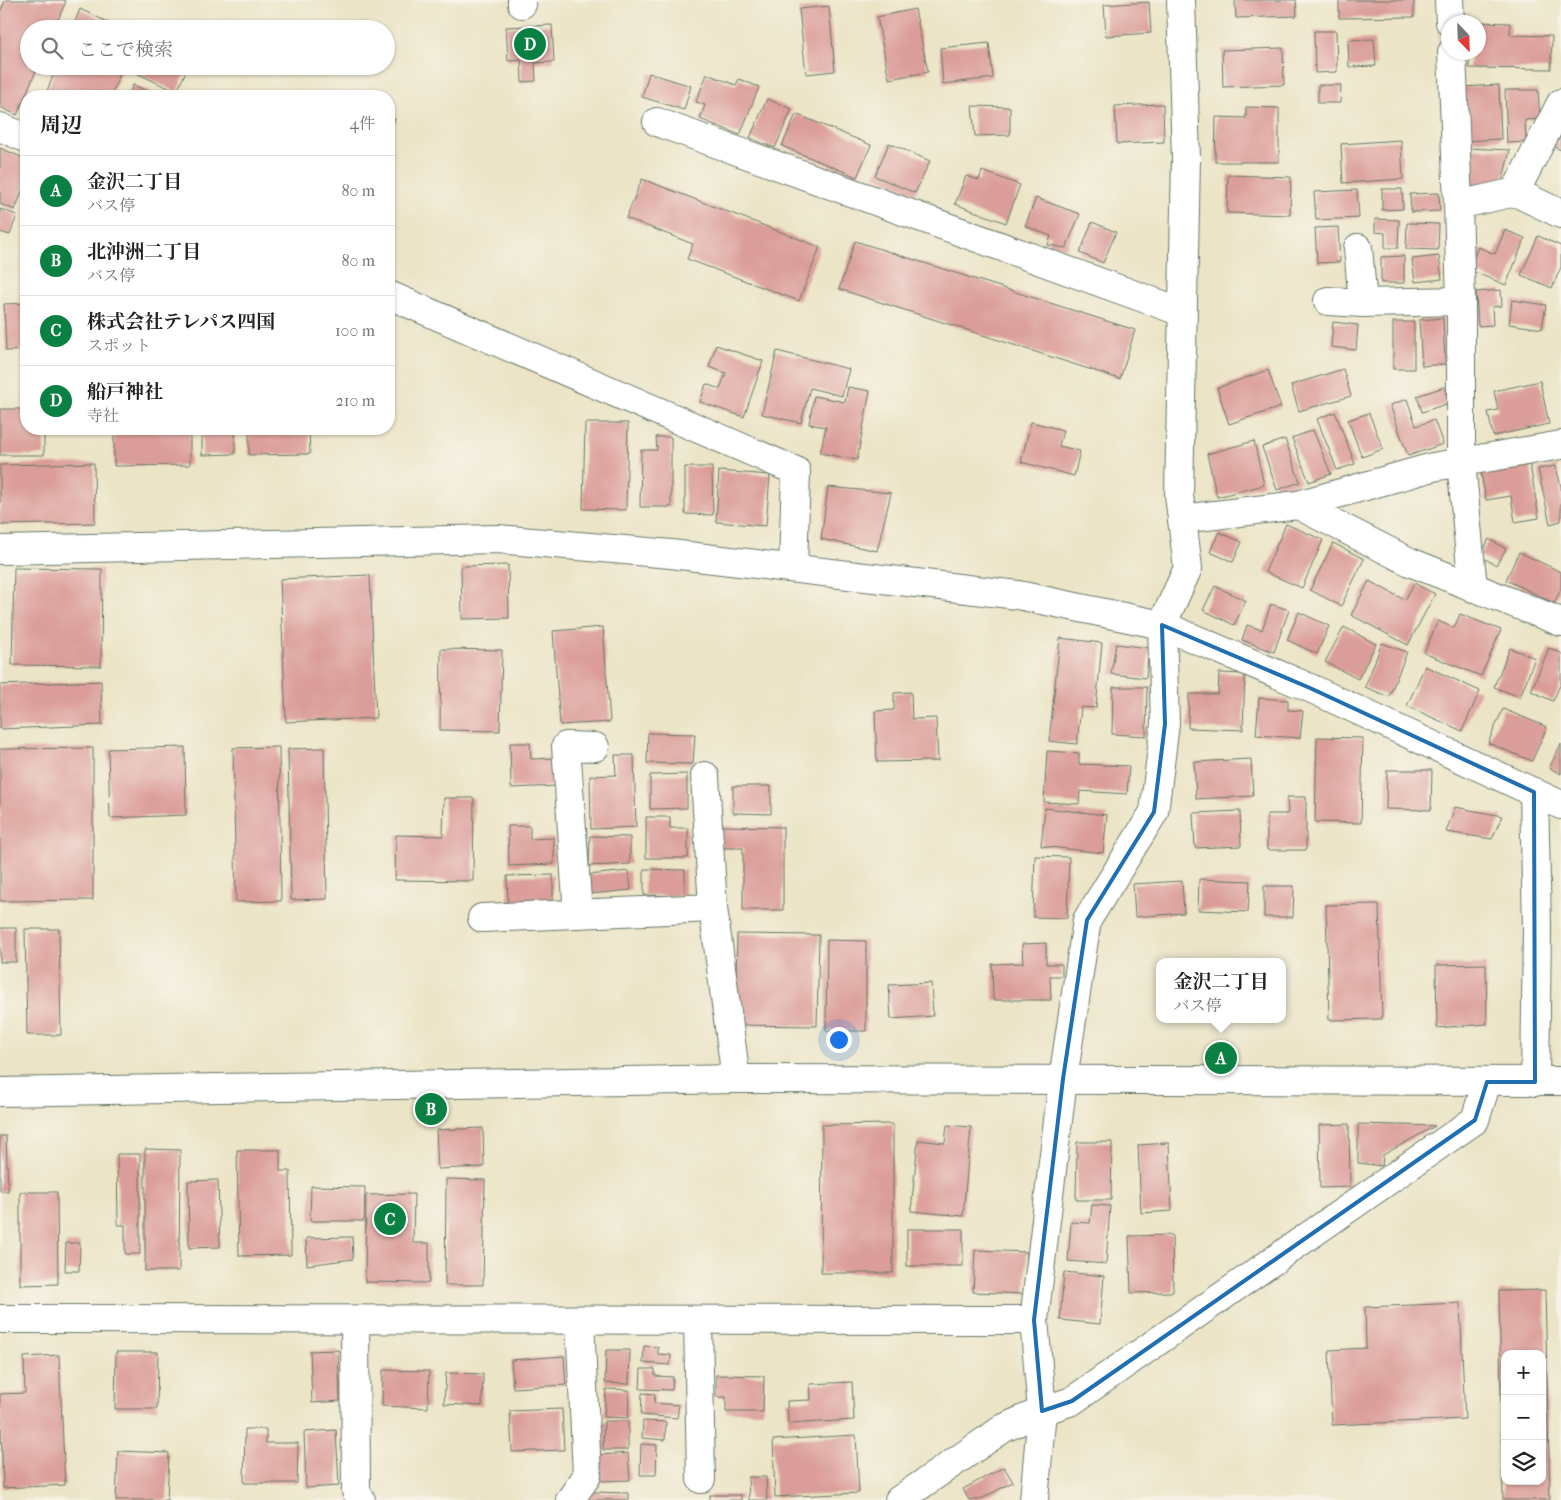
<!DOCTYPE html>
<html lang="ja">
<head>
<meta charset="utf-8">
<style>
  :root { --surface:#fff; --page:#f2f2f2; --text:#222; --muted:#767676; --line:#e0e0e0; --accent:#0b8043 }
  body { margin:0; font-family:"IM FELL French Canon","Noto Serif JP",serif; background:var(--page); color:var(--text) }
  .controls { position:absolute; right:15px; bottom:15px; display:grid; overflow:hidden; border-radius:10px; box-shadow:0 1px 4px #0004 }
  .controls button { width:45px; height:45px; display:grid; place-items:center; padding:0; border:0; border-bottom:1px solid var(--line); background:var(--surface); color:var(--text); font:25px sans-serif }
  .compass { position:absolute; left:1441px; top:15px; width:45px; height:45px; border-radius:50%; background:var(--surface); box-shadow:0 1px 4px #0004; rotate:157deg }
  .you { position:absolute; left:838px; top:1039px; width:18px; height:18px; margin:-12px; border:4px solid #fff; border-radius:50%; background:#1a73e8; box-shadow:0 0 0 8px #1a73e833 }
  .badge { display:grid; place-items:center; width:32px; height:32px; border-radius:50%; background:var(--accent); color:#fff; font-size:16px; font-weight:700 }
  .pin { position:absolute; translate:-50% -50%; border:2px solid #fff; box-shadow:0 1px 5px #0006 }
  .popup { position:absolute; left:1156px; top:958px; width:130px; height:65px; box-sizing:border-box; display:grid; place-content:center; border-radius:10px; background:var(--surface); filter:drop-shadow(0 1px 4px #0005); font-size:16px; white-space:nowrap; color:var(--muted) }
  .popup b { font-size:19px; color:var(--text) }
  .popup::after { content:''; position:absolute; left:50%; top:100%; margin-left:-10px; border:10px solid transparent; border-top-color:var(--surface) }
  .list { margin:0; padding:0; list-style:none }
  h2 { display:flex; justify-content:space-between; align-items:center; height:65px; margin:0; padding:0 20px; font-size:21px }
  h2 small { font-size:16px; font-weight:400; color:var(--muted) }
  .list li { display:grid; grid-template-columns:32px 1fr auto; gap:15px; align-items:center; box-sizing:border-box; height:70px; padding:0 20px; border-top:1px solid var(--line) }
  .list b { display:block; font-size:19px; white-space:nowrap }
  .list p { margin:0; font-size:16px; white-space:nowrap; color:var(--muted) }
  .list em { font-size:16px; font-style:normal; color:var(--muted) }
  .icon { flex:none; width:28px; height:28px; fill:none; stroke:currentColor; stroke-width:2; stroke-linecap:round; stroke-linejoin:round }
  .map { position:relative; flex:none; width:1561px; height:1500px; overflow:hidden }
  .search { position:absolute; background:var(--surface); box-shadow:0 1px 4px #0004; left:20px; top:20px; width:375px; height:55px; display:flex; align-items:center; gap:12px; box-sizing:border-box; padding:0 18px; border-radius:28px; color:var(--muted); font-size:19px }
  .panel { position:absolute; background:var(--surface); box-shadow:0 1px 4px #0004; left:20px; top:90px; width:375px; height:345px; border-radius:20px }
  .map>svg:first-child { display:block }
</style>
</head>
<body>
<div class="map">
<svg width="1561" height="1500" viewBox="0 0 1561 1500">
  <rect width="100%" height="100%" fill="#f7f3e8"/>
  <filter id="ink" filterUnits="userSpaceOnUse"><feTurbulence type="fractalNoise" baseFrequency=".02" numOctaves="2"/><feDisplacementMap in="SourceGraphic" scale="10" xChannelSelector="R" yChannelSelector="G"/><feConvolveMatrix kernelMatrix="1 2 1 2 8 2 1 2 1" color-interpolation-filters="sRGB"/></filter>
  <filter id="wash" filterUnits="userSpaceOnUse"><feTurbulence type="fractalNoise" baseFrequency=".0096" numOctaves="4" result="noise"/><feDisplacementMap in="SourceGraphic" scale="20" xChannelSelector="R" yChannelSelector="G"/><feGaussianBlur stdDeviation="1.12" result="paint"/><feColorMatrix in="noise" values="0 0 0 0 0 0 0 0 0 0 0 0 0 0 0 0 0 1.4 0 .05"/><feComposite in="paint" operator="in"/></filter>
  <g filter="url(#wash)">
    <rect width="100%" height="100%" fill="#ebe4c6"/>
    <g id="blocks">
      <g fill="#db9d99" fill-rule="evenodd">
        <polygon points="5,0 63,0 66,1 54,29 29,29 29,66 38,66 17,115 0,107 0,13"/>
        <polygon points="1235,0 1296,0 1297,16 1236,18"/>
        <polygon points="1339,0 1414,0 1414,17 1339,18"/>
        <polygon points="1149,2 1151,33 1106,36 1104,5"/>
        <polygon points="829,6 835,71 806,74 799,9"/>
        <polygon points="80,9 122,29 72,29"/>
        <polygon points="915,9 928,72 889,79 877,17"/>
        <polygon points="1478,22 1510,23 1510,35 1552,36 1551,69 1469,68 1470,52 1478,52"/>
        <polygon points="552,25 554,62 535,63 536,81 522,82 521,60 508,61 506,27"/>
        <polygon points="1314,31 1336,31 1337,72 1315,73"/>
        <polygon points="1374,39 1376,66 1349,67 1348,40"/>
        <polygon points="989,43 993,78 943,84 940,48"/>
        <polygon points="1283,48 1284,85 1223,87 1222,50"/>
        <polygon points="57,66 123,66 111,96 45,96"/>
        <polygon points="134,66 188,66 177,92 132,71"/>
        <polygon points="649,73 691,86 684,110 642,97"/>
        <polygon points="707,74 736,85 739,79 759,87 740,135 700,119 705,105 696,102"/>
        <polygon points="133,85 161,96 128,96"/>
        <polygon points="1318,85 1341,85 1340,103 1318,103"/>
        <polygon points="1499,85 1501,139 1463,141 1461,87"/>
        <polygon points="1505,90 1538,90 1540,119 1525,120 1526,142 1507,143"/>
        <polygon points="767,99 792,109 775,148 750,138"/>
        <polygon points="1163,104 1164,142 1117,144 1115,106"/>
        <polygon points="972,106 1010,107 1010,135 975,136"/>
        <polygon points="1246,107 1279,108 1279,162 1215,162 1216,117 1246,118"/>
        <polygon points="796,114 871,145 857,177 782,146"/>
        <polygon points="389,117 395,119 389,134"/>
        <polygon points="1561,134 1561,150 1555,147"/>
        <polygon points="1401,140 1403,179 1343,183 1341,144"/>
        <polygon points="889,143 930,161 915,193 875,176"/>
        <polygon points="0,148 26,159 26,181 15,210 0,204"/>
        <polygon points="1467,148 1510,150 1502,183 1470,187"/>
        <polygon points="982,171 1020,185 1006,223 955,204 966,176 979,180"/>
        <polygon points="1228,175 1291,177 1290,215 1227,213"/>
        <polygon points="642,179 820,247 799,301 687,259 693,244 626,218"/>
        <polygon points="1382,189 1402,189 1403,209 1382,210"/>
        <polygon points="1357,190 1359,218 1316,220 1314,192"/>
        <polygon points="1439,193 1440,211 1411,212 1410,194"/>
        <polygon points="1036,198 1080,214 1066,248 1048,245 1051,236 1025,226"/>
        <polygon points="0,209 17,215 10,235 0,232"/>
        <polygon points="1375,219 1399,220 1398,248 1385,248 1385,233 1375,232"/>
        <polygon points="1092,222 1116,232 1103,263 1080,253"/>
        <polygon points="1407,223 1439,224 1438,250 1406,249"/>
        <polygon points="1338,227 1340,262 1317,263 1315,228"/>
        <polygon points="1505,230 1525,238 1506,285 1469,270 1478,247 1495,254"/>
        <polygon points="1538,236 1561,246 1561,267 1552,288 1521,275"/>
        <polygon points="855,241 1135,330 1120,379 839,289"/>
        <polygon points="1404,256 1404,283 1381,283 1381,257"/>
        <polygon points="1439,256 1442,279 1415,282 1412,259"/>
        <polygon points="1501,290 1502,306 1492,307 1493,325 1478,326 1476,292"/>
        <polygon points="1512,300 1546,305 1542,329 1509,324"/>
        <polygon points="26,303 26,350 6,351 4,304"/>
        <polygon points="1443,318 1445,364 1422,366 1419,320"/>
        <polygon points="1333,322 1358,325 1356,350 1331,347"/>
        <rect x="1393" y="322" width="21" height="47"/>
        <polygon points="716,345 763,361 744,417 700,402 706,384 720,389 726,373 709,367"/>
        <polygon points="777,351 849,369 842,396 810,388 801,423 762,414"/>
        <polygon points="1343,369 1351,396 1299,411 1291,385"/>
        <polygon points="1268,370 1281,407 1229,424 1217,388"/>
        <polygon points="1540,381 1549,424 1493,436 1488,412 1498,410 1494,391"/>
        <polygon points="848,387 870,391 857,460 820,453 826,427 809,424 814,396 845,402"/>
        <polygon points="1444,387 1449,403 1422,412 1417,396"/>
        <polygon points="1407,399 1416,426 1434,420 1443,444 1408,456 1390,405"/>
        <polygon points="0,409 26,409 26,429 44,429 44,455 0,455"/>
        <polygon points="1335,412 1355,464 1337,470 1317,419"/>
        <polygon points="1369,413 1383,449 1362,457 1348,420"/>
        <polygon points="1031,422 1063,430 1059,446 1080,451 1074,476 1021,462"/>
        <polygon points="585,423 628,423 626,510 583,509"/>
        <polygon points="114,429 190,429 190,465 114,466"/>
        <polygon points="202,429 235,429 235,454 202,455"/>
        <polygon points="249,429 309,429 310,454 249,455"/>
        <polygon points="1313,430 1331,474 1309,482 1292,438"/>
        <polygon points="656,437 671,437 671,507 640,507 641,450 657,450"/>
        <polygon points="1285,439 1300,482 1277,490 1262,447"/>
        <polygon points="1254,441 1264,485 1217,497 1207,454"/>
        <polygon points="94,463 95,523 0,525 0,465"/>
        <polygon points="1530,465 1539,518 1515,522 1511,496 1486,500 1481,473"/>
        <polygon points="1556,466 1561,487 1561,521 1550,524 1538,469"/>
        <polygon points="685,467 712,467 713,515 685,514"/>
        <polygon points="719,471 770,475 766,526 716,522"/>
        <polygon points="828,487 891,493 877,551 821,539"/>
        <polygon points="1286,524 1323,540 1302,588 1265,572"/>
        <polygon points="1219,532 1242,542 1233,562 1210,552"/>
        <polygon points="1489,539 1506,549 1496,565 1480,556"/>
        <polygon points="1333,543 1364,559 1341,606 1310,590"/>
        <polygon points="1519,552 1561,572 1561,589 1554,603 1506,580"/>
        <polygon points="508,565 509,618 462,619 461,566"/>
        <polygon points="14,568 102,569 101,666 12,665"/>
        <polygon points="370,575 376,718 286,722 280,579"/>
        <polygon points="1369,581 1405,600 1414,583 1435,594 1408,645 1351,615"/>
        <polygon points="1215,586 1246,601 1234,625 1203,610"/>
        <polygon points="1271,604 1289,610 1274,652 1242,640 1247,625 1262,630"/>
        <polygon points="1299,612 1329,626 1317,654 1287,640"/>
        <polygon points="1460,614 1501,630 1481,676 1424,653 1438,621 1454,628"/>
        <polygon points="603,627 610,722 560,725 553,631"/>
        <polygon points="1344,627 1376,644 1358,679 1325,662"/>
        <polygon points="1060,638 1102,643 1096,708 1081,707 1077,744 1049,741"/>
        <polygon points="1382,643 1407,652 1389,697 1365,687"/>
        <polygon points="1116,644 1149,648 1146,678 1111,674"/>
        <polygon points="1510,648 1535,658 1520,697 1494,687"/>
        <polygon points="1549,648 1561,653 1561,683 1553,701 1531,691"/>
        <polygon points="441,649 502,650 500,731 440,730"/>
        <polygon points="1425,666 1480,691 1462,731 1407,706"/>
        <polygon points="1219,673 1245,674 1243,730 1188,728 1189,694 1218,694"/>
        <polygon points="101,681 102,725 0,729 0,685"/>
        <polygon points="1113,687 1147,687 1146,736 1112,734"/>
        <polygon points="911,692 912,719 936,718 938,761 877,762 875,711 894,710 894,693"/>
        <polygon points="1259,698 1288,700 1288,710 1303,711 1300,738 1256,735"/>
        <polygon points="1503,709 1547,727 1532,761 1488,743"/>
        <polygon points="648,733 695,734 693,764 647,763"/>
        <polygon points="1317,737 1363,738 1361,823 1315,822"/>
        <polygon points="510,743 530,743 531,759 557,758 558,786 511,788"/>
        <polygon points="1561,744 1561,774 1549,768"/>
        <polygon points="185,747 186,815 110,818 108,749"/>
        <polygon points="279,747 281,901 236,902 233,748"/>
        <polygon points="93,748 93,900 0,901 0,749"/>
        <polygon points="324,748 327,899 291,900 288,749"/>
        <polygon points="1047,751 1079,753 1079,764 1129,766 1127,794 1080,791 1079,804 1044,802"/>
        <polygon points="615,755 634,755 636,827 591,829 590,776 616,775"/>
        <polygon points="1251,759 1253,796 1196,799 1194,762"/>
        <polygon points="1387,770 1432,770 1431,810 1386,809"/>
        <polygon points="687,774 687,808 650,809 650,775"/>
        <polygon points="733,786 771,786 771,814 733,813"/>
        <polygon points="1287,797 1306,797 1306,850 1267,850 1267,814 1288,814"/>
        <polygon points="444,798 474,798 473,881 395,880 396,835 443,836"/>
        <polygon points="1455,807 1502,816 1492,839 1446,832"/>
        <polygon points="1045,808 1107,815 1103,853 1041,846"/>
        <polygon points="1240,811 1241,846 1195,848 1193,813"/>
        <polygon points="646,817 670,817 670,828 688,828 688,858 646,858"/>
        <polygon points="508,826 530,826 530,839 554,838 554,864 509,866"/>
        <polygon points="721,826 783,827 783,910 743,910 743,848 721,848"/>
        <polygon points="590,836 630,837 630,864 589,866"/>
        <polygon points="1035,856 1069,857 1067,918 1033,917"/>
        <polygon points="644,869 685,870 685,896 644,895"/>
        <polygon points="629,871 631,890 590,894 588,875"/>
        <polygon points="553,875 553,903 508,904 507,876"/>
        <polygon points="1199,879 1250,881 1248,912 1198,910"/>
        <polygon points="1182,881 1184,913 1135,917 1133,884"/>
        <polygon points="1264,886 1294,886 1293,917 1264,917"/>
        <polygon points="1379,904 1382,1019 1329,1020 1326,905"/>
        <rect x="0" y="928" width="16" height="34"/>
        <polygon points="25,929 59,929 61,1035 27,1035"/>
        <polygon points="737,934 819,935 817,1026 735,1025"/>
        <polygon points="827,940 866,941 866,1031 826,1031"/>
        <polygon points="1046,943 1046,964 1062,964 1062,976 1050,976 1051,1000 993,1000 992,964 1023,963 1022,944"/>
        <polygon points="1486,964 1487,1024 1437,1028 1436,965"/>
        <polygon points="931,983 933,1016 891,1019 889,985"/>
        <polygon points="893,1124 893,1273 821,1273 822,1125"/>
        <polygon points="1349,1124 1350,1187 1320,1188 1319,1125"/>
        <polygon points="1358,1124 1435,1126 1383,1155 1382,1166 1358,1163"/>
        <polygon points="947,1125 971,1127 963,1216 911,1211 918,1140 945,1143"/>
        <polygon points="483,1128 484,1167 438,1169 436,1130"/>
        <polygon points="0,1136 6,1136 8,1191 0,1191"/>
        <polygon points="1077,1142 1112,1142 1111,1200 1076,1200"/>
        <polygon points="1169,1143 1172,1211 1141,1213 1138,1145"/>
        <polygon points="145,1149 180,1150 179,1271 145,1271"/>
        <polygon points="237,1150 280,1150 280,1171 290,1171 291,1255 239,1256"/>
        <polygon points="117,1154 140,1154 140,1254 125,1254 125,1225 118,1225"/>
        <polygon points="446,1179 485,1180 483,1285 445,1285"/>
        <polygon points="218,1180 220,1247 189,1248 188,1181"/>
        <polygon points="311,1186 365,1187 364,1221 310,1221"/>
        <polygon points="20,1192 57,1192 58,1284 20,1285"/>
        <polygon points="414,1194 413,1243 429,1243 429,1283 365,1282 366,1195"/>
        <polygon points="1092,1205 1110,1206 1106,1264 1068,1261 1071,1222 1090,1223"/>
        <rect x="907" y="1229" width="56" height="37"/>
        <polygon points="1172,1235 1173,1292 1131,1293 1129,1236"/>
        <polygon points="352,1237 353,1259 307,1265 306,1238"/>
        <polygon points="66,1243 80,1243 79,1271 65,1271"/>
        <polygon points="975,1250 1027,1252 1025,1294 973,1292"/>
        <polygon points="1064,1272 1104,1276 1100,1324 1060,1320"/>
        <path d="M1545,1290L1550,1500H1503L1499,1291ZM1505,1354H1542V1481H1505Z"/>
        <polygon points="1460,1303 1465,1419 1332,1425 1329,1350 1366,1348 1365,1307"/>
        <polygon points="644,1346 658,1347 658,1354 671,1355 670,1365 643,1363"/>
        <polygon points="338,1350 340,1401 312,1403 310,1351"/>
        <polygon points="606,1350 630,1350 629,1384 605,1383"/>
        <polygon points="116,1352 158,1352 157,1409 115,1409"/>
        <polygon points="59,1355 65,1485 3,1488 0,1394 25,1393 24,1357"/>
        <polygon points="564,1356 566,1385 513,1388 511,1360"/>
        <polygon points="641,1369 655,1369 655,1376 673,1377 672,1390 640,1389"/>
        <polygon points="383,1370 429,1371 428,1408 382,1406"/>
        <polygon points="446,1373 483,1374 482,1406 444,1404"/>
        <polygon points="716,1375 764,1376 763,1412 726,1412 726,1397 716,1397"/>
        <polygon points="852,1382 854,1420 788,1424 787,1401 811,1400 810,1384"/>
        <polygon points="606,1389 629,1390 628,1418 604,1417"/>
        <polygon points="642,1393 655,1394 654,1403 679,1405 677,1418 641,1415"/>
        <polygon points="562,1409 564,1450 512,1452 510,1411"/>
        <polygon points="604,1421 628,1421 628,1450 603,1450"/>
        <polygon points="643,1421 666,1422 665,1440 642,1438"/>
        <polygon points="245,1429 266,1429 266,1443 298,1443 297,1483 244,1483"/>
        <polygon points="336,1430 339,1486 306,1488 304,1432"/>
        <polygon points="856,1435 859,1493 775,1497 773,1440"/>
        <polygon points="641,1444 657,1445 656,1475 640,1475"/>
        <polygon points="118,1451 169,1453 167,1500 116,1500"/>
        <polygon points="628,1453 630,1480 602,1481 600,1455"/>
        <polygon points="1004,1467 1013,1482 979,1500 969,1500 963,1489"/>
        <polygon points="748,1477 766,1477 767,1500 749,1500"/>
        <polygon points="591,1492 628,1493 628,1500 585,1500"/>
        <rect x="710" y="1495" width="31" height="5"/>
      </g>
    </g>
  </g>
  <g filter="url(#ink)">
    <use href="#blocks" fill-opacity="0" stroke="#667767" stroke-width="1"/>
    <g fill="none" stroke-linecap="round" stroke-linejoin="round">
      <defs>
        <g id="minor">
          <polyline points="522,0 522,4"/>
          <polyline points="1449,0 1450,22"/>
          <polyline points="1452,52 1458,205"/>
          <polyline points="657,122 1182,312"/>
          <polyline points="0,127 26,138"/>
          <polyline points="1515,192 1561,103"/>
          <polyline points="1358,248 1363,303"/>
          <polyline points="389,295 796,471 793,568"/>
          <polyline points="1328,301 1363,303 1461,301"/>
          <polyline points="1298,505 1410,562 1561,622"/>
          <polyline points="1182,519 1298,505 1433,467 1561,445"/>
          <polyline points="0,550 498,539 671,554 1018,595 1162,625 1310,688 1561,805"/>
          <polyline points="1473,588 1461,462 1461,301 1458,205 1515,192 1561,214"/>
          <polyline points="705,776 713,908 736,1079"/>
          <polyline points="1534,792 1537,928 1535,1082"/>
          <polyline points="578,914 566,746 595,747"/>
          <polyline points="482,918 713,908"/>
          <polyline points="355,1320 356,1491 361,1500"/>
          <polyline points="698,1320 701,1479"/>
          <polyline points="570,1500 587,1476 580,1320"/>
          <polyline points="899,1500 1004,1428 1042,1411 1072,1401 1475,1120 1487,1082"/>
          <polyline points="1034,1500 1042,1411 1034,1320 1063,1079 1087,920 1154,812 1165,724 1162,625 1188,568 1179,495 1186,159 1181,0"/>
        </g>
        <g id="tertiary">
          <polyline points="0,1092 736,1079 1561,1081"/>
          <polyline points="0,1319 1034,1320"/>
        </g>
      </defs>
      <use href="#minor" stroke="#667767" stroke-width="30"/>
      <use href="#tertiary" stroke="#667767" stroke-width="30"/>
      <use href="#minor" stroke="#fff" stroke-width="28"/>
      <use href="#tertiary" stroke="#fff" stroke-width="28"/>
    </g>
  </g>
  <path fill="none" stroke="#1f6fb2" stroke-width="4" stroke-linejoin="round" d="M1162,625L1310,688L1534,792L1535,1082H1487L1475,1120L1072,1401L1042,1411L1034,1320L1063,1079L1087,920L1154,812L1165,724Z"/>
</svg>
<div class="controls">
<button>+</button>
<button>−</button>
<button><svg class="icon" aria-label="layers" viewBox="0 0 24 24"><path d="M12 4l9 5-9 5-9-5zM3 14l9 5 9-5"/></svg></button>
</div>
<svg class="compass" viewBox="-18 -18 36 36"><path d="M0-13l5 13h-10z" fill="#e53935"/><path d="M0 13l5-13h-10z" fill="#767676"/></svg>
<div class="you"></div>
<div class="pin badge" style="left:1221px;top:1058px">A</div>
<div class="popup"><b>金沢二丁目</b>バス停</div>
<div class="pin badge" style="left:431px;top:1109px">B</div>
<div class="pin badge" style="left:390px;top:1219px">C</div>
<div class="pin badge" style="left:530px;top:44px">D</div>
<div class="search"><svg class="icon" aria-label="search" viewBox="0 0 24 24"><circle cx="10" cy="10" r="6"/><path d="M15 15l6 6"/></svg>ここで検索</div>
<section class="panel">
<h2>周辺<small>4件</small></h2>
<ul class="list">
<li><span class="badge">A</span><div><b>金沢二丁目</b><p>バス停</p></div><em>80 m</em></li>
<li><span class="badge">B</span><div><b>北沖洲二丁目</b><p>バス停</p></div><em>80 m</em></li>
<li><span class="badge">C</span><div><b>株式会社テレパス四国</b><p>スポット</p></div><em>100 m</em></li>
<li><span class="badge">D</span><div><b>船戸神社</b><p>寺社</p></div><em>210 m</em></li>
</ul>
</section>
</div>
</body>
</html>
